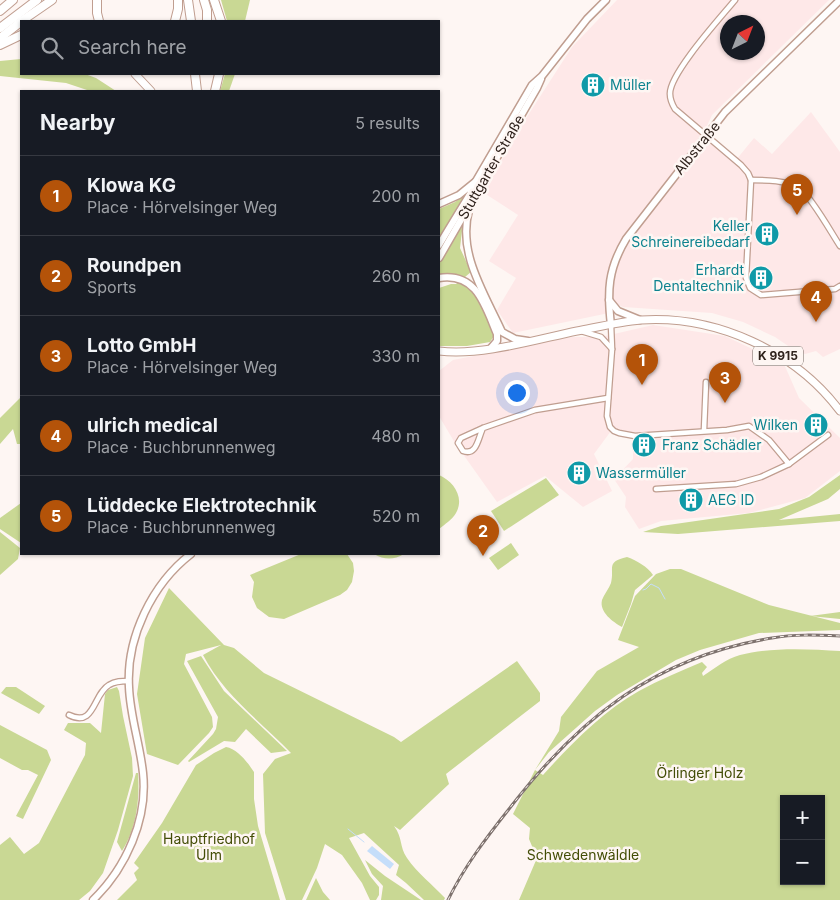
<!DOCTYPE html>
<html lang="en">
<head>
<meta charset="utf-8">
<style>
  :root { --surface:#171b24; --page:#242831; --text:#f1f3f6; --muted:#9ea1a6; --line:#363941; --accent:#b45309 }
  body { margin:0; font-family:Inter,sans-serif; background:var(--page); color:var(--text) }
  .controls { position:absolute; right:15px; bottom:15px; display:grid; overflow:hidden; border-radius:0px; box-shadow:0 1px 4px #0004 }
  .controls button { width:45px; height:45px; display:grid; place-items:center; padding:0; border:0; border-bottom:1px solid var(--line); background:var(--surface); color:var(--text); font:25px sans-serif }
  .compass { position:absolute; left:720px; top:15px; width:45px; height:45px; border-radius:50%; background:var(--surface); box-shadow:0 1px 4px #0004; rotate:42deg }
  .you { position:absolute; left:516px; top:392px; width:18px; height:18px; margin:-12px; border:4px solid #fff; border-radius:50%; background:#1a73e8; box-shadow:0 0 0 8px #1a73e833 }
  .badge { display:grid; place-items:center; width:32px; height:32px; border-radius:50%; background:var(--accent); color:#fff; font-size:16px; font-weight:700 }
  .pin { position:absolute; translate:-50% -41px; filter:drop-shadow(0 1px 2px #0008) }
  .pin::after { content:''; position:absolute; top:26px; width:18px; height:15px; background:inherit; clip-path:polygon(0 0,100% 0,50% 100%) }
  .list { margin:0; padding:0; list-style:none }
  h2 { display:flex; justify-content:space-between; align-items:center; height:65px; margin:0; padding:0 20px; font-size:21px }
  h2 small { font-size:16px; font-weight:400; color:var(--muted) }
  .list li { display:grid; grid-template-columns:32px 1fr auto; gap:15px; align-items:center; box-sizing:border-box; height:80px; padding:0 20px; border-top:1px solid var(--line) }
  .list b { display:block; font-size:19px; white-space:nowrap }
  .list p { margin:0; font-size:16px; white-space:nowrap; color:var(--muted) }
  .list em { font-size:16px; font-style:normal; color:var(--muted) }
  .icon { flex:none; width:28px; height:28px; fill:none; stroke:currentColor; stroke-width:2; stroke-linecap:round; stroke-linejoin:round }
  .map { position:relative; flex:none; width:840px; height:900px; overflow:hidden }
  .search { position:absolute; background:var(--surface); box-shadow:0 1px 4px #0004; left:20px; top:20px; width:420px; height:55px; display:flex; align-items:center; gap:12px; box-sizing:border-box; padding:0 18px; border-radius:0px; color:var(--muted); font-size:19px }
  .panel { position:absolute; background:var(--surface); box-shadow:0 1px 4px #0004; left:20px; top:90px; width:420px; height:465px; border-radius:0px }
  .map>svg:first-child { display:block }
</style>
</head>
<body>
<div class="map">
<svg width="840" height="900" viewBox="0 0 840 900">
  <rect width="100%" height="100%" fill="#fef6f3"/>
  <g fill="#fee8e8" fill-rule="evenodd">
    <path d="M617,0H829L712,115L700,141L707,135L736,160L754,138L772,154L811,112L840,152V349L823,357L816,351L805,354L797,352L775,337L743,322L712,313L623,307L609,300V313L513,333L497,310L516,278L489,261L518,215L484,193L514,137L572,47ZM728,22H758V52H728Z"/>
    <polygon points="653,325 725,336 784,364 799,398 840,438 840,471 805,498 749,513 661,521 639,529 625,507 626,497 614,479 633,459 633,439 611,431 594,454 612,491 583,507 545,476 497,502 455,443 439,416 439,371 453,360 572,337 601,337"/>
  </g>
  <g fill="#c9d894" fill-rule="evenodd">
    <polygon points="221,0 250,0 245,21 227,21"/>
    <polygon points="21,59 21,74 85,74 96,78 116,91 90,91 66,83 0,76 0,61"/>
    <polygon points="225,74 235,74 229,91 220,91"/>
    <polygon points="466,194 439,239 439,209 455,202"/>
    <polygon points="463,222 460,248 471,272 465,277 477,295 494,336 490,342 467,346 439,346 439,288 451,284 457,284 454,280 439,279 439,262"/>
    <polygon points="21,397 21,444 17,444 13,429 0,444 0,418"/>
    <path d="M439,475C453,481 465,497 456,513C452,520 445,524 439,529Z"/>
    <polygon points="840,475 840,489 828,499 779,520 840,514 840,521 678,534 643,532 661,526 779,509 809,497"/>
    <polygon points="546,478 559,495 504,531 491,511"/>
    <polygon points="21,503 21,543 0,529 0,518"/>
    <polygon points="0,532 20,548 18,559 0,575"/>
    <polygon points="511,543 519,555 498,570 489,558"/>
    <polygon points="301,554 347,554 353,563 354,571 352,582 347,590 340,595 284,619 269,617 257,608 252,597 254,582 250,575"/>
    <path d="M374,554H404C394,560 384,560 374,554Z"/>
    <path d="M627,557C636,560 648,567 653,575L635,590L631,604L622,627C613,622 599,612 602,600C604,594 609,589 611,583C615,568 605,562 627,557Z"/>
    <path d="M670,569H681L769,605L840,623V630L759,633L700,650L676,660L617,695L595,711L549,752L535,770L543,775C571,744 602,712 639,691C659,680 681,671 702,662L707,667L702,673L703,676C715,668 726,659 740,655C770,647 809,649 840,651V900H519L537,858L529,839L530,828L513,814L535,770L559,731L561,717L597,671L639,647L618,640L635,596L656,574ZM784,799H821V881H784Z"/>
    <path d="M169,588L224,645L234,648L264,673L394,737L401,742L517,661L540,693V701L446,774L449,784L400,830L394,826C403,838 399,846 407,858C417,873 433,885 445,898L444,900H424L406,883L396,875L399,865L364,833L349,838L370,876L379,887V895L376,900H370L362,883L342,855L325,844L317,868L302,900H286L265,833L263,774L275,759L291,753C261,722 223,694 203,655L221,645L186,654L184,664L212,717L213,727L209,733L178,765L147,754L137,694L145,638Z"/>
    <polygon points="840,612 840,619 810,616"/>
    <polygon points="201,656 224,691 287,751 271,753 246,729 235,742 224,741 189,762 188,761 213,734 216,729 218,717 187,661"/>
    <polygon points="6,687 16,687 45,706 39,714 1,693"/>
    <polygon points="117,687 119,691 123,716 132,758 133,776 118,830 103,873 90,891 79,900 0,900 0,845 10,837 24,854 39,843 85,755 86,743 64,730 68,723 90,723 101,733 105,694 108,690"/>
    <polygon points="0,725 47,750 51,760 23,819 16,816 38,775 28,770 22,770 0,758"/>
    <path d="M226,747C238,749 248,763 254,772V799L258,826L280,900H117L137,880L134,873L139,868L134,863L162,823L196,765L214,753Z"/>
    <path d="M136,773H138C140,800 136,829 122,851L117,842Z"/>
    <polygon points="365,860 385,876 421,900 381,900 383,886 372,874"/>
    <polygon points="316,878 323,892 330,900 306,900"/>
  </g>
  <polygon fill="#c5defa" points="372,846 394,864 390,869 367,851"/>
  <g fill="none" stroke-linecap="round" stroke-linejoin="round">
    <g stroke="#c5defa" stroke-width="1">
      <polyline points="643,590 646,589 651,584 659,588 665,599"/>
      <polyline points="348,829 364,842"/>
    </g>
    <defs>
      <g id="street">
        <path d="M735,0C721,17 669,74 670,94C670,100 672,104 675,109L741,165L748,173L751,180L746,278L750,288L761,295L835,289L840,286"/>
        <path d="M751,180C766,180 787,180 800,189C811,196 832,234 840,246"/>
        <polyline points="611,325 612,349 607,416 610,427 614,431 619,433 635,436 727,430 749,426 769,440 789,464"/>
        <polyline points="581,331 601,337 612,349"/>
        <path d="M483,428C478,438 477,456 463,451L458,443L461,438L483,428L535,410L608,398"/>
        <polyline points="704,430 706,382"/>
        <polyline points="656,489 736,484 761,477 789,464 828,435"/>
        <path d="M69,715C95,728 93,694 109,685C115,681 122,681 129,681"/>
      </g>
      <g id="secondary">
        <polyline points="439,204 459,195 475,182"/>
        <path d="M469,210C457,253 485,294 502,332L515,339L528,341"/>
        <polyline points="439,245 470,194 476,181 532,85 542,76 587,19 606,0"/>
        <polyline points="439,258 537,88 541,79"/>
        <path d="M439,278C477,272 485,306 497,334V341L491,348"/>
        <polyline points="609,300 618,311 640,320"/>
        <path d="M611,325C607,291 608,269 626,239L725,112L840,0"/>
        <path d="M93,900C126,868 148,819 143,773C140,744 130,716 129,687C126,638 152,584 191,554"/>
      </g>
      <g id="primary">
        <polyline points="135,74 151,91"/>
        <path d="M439,351C482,356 534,340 577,331C598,327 619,322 641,320C716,315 795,351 840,411"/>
      </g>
      <g id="highway">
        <polyline points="97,0 97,13 99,21"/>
        <polyline points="188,0 191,21"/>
        <polyline points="204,0 207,10 207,21"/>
        <polyline points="214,0 221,21"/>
        <polyline points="0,11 13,0"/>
        <polyline points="175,21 178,9 178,0"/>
        <polyline points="0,28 37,0"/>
        <polyline points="0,38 23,20 52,0"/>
        <polyline points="0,45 21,35"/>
        <polyline points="195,74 197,91"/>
        <polyline points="215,91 219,74"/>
      </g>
    </defs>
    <use href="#street" stroke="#c09e90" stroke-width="7"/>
    <use href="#secondary" stroke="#c09e90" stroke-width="9"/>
    <use href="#primary" stroke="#c09e90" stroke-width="9"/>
    <use href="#highway" stroke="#c09e90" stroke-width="10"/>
    <use href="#street" stroke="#fff" stroke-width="4.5"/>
    <use href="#secondary" stroke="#fff" stroke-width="6"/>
    <use href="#primary" stroke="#fff" stroke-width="7"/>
    <use href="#highway" stroke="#fff" stroke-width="8"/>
    <defs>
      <path id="rail" d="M448,900C464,867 486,838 509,809C579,718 655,657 772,638C794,634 817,635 840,636"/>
    </defs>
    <use href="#rail" stroke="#7e726e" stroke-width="3"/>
    <use href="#rail" stroke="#fef6f3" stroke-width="1" stroke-dasharray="4" stroke-linecap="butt"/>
  </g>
  <defs>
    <symbol id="building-disc" viewBox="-11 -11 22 22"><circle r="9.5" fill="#0f9aa8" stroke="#fef6f3"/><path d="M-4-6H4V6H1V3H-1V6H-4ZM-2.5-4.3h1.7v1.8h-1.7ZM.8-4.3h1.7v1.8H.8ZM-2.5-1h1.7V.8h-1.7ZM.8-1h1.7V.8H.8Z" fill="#fff"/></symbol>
  </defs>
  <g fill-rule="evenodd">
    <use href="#building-disc" x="579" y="71" width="28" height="28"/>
    <use href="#building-disc" x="753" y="220" width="28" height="28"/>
    <use href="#building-disc" x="747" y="264" width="28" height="28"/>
    <use href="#building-disc" x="802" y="411" width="28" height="28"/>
    <use href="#building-disc" x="630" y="431" width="28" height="28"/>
    <use href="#building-disc" x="565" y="459" width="28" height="28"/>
    <use href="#building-disc" x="677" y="486" width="28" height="28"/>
  </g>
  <g text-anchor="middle" stroke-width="5" stroke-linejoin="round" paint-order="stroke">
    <rect fill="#fef6f3" stroke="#6d625c" stroke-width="1" x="753" y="346.5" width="50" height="19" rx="4"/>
    <g font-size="12" font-weight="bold" fill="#2f221c">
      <text x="778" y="360">K 9915</text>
    </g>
    <g font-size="14" fill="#0d838f" stroke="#fef6f3" text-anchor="start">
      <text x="610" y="90">Müller</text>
      <text x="750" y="231" text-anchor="end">Keller<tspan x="750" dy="16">Schreinereibedarf</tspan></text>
      <text x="744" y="275" text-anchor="end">Erhardt<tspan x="744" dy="16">Dentaltechnik</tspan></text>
      <text x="798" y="430" text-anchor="end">Wilken</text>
      <text x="662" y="450">Franz Schädler</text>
      <text x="596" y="478">Wassermüller</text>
      <text x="708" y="505">AEG ID</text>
    </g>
    <g font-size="14" fill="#2f221c" stroke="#fef6f3">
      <text transform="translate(697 148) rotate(-51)" y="5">Albstraße</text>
      <text transform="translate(491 167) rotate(-60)" y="5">Stuttgarter Straße</text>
    </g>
    <g font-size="14" fill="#434d06" stroke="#fef6f3">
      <text x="700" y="778">Örlinger Holz</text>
      <text x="209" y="844">Hauptfriedhof<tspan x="209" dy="16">Ulm</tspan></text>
      <text x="583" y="860">Schwedenwäldle</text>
    </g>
  </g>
</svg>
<div class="controls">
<button>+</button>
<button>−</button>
</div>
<svg class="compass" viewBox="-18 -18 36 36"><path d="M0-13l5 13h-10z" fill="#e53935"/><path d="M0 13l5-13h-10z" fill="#9ea1a6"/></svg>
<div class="you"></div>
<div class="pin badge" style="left:642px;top:385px">1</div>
<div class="pin badge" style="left:483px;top:556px">2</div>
<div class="pin badge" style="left:725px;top:403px">3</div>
<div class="pin badge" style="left:816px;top:322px">4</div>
<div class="pin badge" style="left:797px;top:215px">5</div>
<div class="search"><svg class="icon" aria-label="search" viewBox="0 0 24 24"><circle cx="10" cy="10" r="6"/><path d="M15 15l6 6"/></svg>Search here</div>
<section class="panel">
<h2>Nearby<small>5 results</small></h2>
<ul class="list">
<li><span class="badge">1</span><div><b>Klowa KG</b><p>Place · Hörvelsinger Weg</p></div><em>200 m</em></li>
<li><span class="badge">2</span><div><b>Roundpen</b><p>Sports</p></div><em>260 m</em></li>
<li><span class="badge">3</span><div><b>Lotto GmbH</b><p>Place · Hörvelsinger Weg</p></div><em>330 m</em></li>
<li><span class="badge">4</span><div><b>ulrich medical</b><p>Place · Buchbrunnenweg</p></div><em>480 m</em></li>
<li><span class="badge">5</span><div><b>Lüddecke Elektrotechnik</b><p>Place · Buchbrunnenweg</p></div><em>520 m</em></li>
</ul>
</section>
</div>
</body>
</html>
